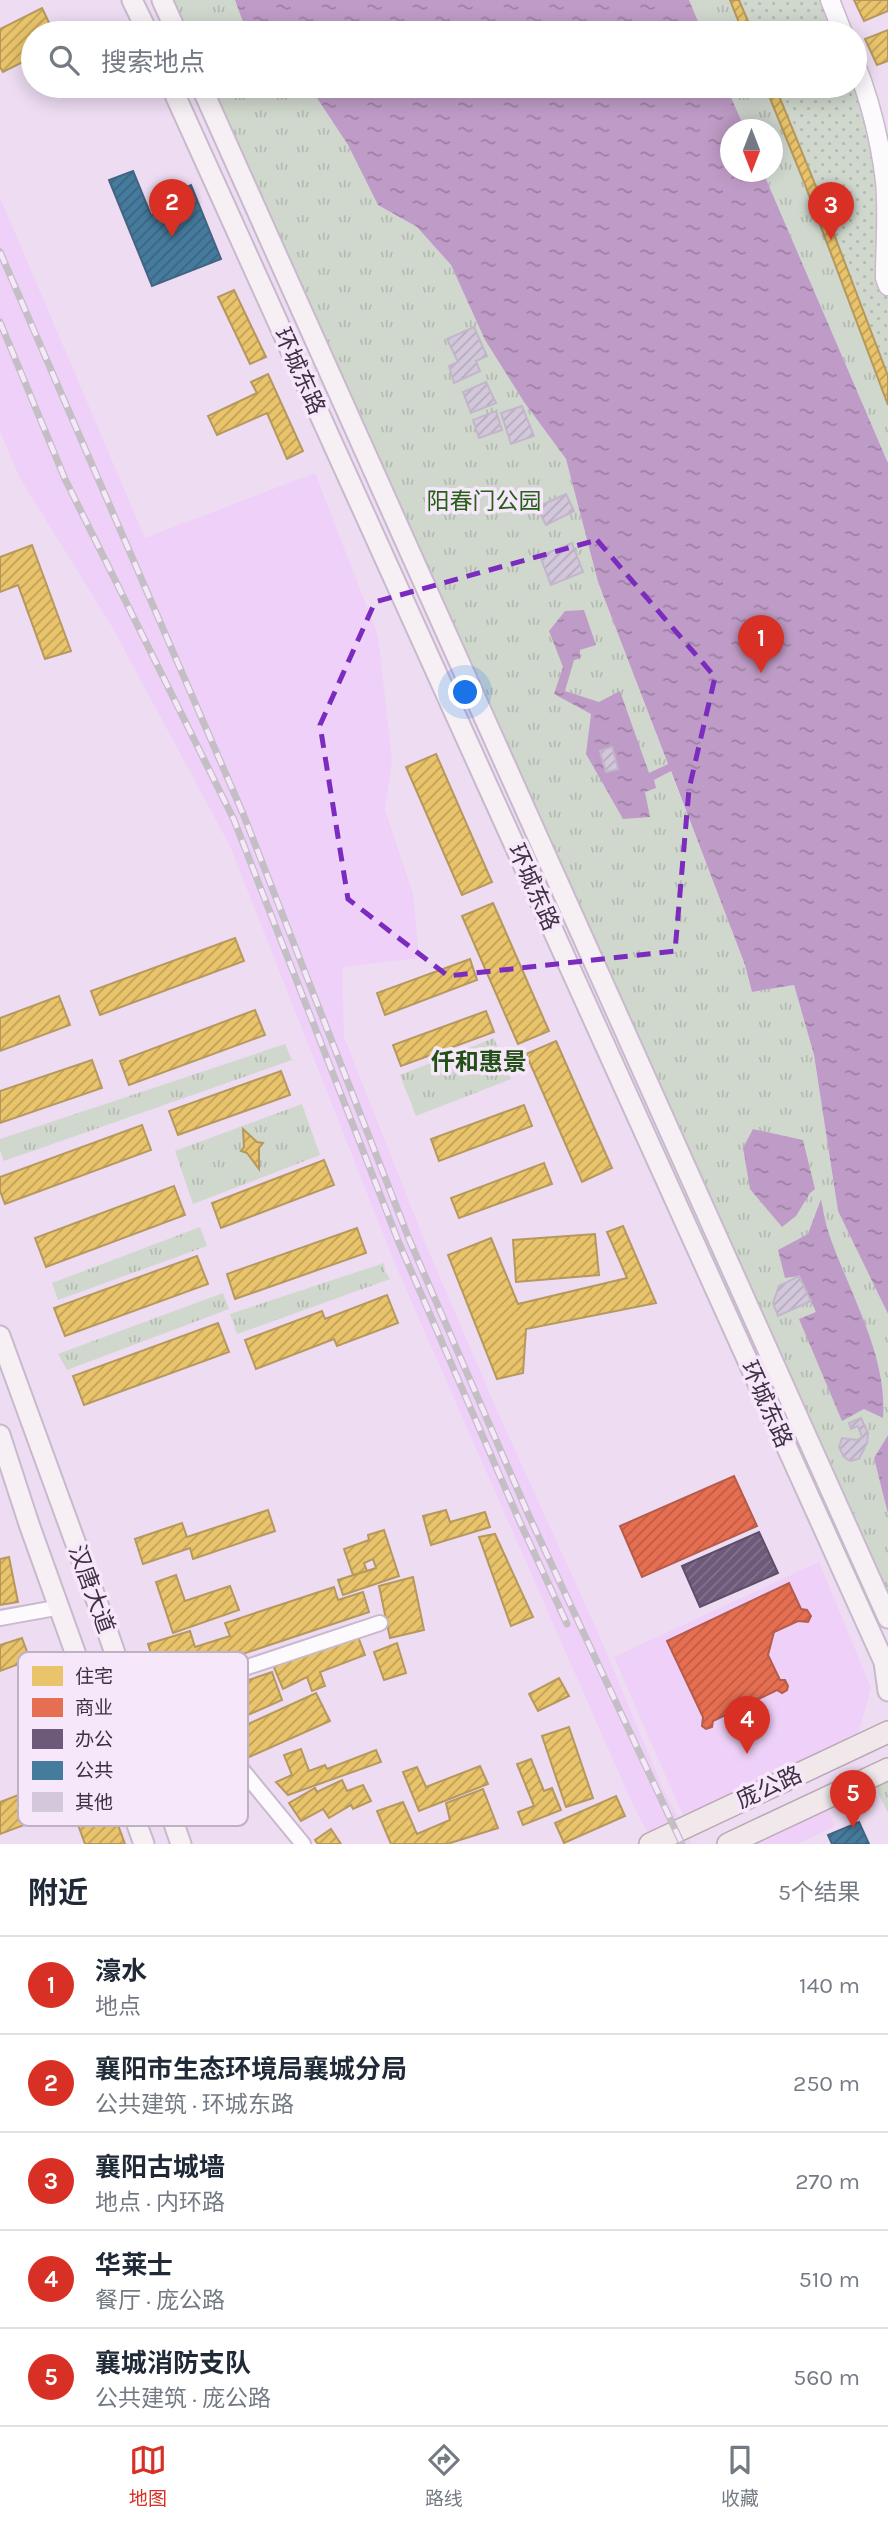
<!DOCTYPE html>
<html lang="zh">
<head>
<meta charset="utf-8">
<style>
  :root { --surface:#fff; --page:#f2f2f3; --text:#1f2937; --muted:#747a83; --line:#e0e1e3; --accent:#d93025 }
  body { margin:0; font-family:Karla,"Noto Sans SC",sans-serif; background:var(--page); color:var(--text) }
  .compass { position:absolute; left:720px; top:119px; width:63px; height:63px; border-radius:50%; background:var(--surface); box-shadow:0 4px 18px #0003; rotate:180deg }
  .you { position:absolute; left:466px; top:693px; width:24px; height:24px; margin:-18px; border:5px solid #fff; border-radius:50%; background:#1a73e8; box-shadow:0 0 0 10px #1a73e833 }
  .badge { display:grid; place-items:center; width:46px; height:46px; border-radius:50%; background:var(--accent); color:#fff; font-size:23px; font-weight:700 }
  .pin { position:absolute; translate:-50% -58px; filter:drop-shadow(0 2px 4px #0008) }
  .pin::after { content:''; position:absolute; top:37px; width:24px; height:21px; background:inherit; clip-path:polygon(0 0,100% 0,50% 100%) }
  .list { margin:0; padding:0; list-style:none }
  h2 { display:flex; justify-content:space-between; align-items:center; height:91px; margin:0; padding:0 28px; font-size:30px }
  h2 small { font-size:23px; font-weight:400; color:var(--muted) }
  .list li { display:grid; grid-template-columns:46px 1fr auto; gap:21px; align-items:center; box-sizing:border-box; height:98px; padding:0 28px; border-top:2px solid var(--line) }
  .list b { display:block; font-size:26px; white-space:nowrap }
  .list p { margin:0; font-size:23px; white-space:nowrap; color:var(--muted) }
  .list em { font-size:23px; font-style:normal; color:var(--muted) }
  .icon { flex:none; width:38px; height:38px; fill:none; stroke:currentColor; stroke-width:2; stroke-linecap:round; stroke-linejoin:round }
  .map { position:relative; flex:none; width:888px; height:1844px; overflow:hidden }
  .search { position:absolute; background:var(--surface); box-shadow:0 4px 18px #0003; left:21px; right:21px; top:21px; height:77px; display:flex; align-items:center; gap:18px; box-sizing:border-box; padding:0 24px; border-radius:38px; color:var(--muted); font-size:26px }
  .sheet { height:581px; background:var(--surface) }
  nav { display:flex; justify-content:space-around; align-items:center; box-sizing:border-box; height:98px; border-top:2px solid var(--line); background:var(--surface); font-size:19px; color:var(--muted) }
  nav a { display:grid; justify-items:center; gap:4px }
  nav .on { color:var(--accent) }
  .map>svg:first-child { display:block }
</style>
</head>
<body>
<div class="map">
<svg width="888" height="1844" viewBox="0 0 888 1844">
  <defs>
    <pattern id="grass-dots" width="8" height="8" patternUnits="userSpaceOnUse" patternTransform="scale(1.75)"><rect width="8" height="8" fill="#d0d8ce"/><path d="M2 2h.1M6 6h.1" fill="none" stroke="#b4bab2" stroke-width="1.8" stroke-linecap="round"/></pattern>
    <pattern id="park-tufts" width="24" height="20" patternUnits="userSpaceOnUse" patternTransform="scale(1.75)"><rect width="24" height="20" fill="#d0d8ce"/><path d="M3 7l-1-3M5 7V3M7 7l1-3M15 17l-1-3M17 17v-4M19 17l1-3" fill="none" stroke="#b4bab2"/></pattern>
    <pattern id="water-ripples" width="26" height="14" patternUnits="userSpaceOnUse" patternTransform="scale(1.75)"><rect width="26" height="14" fill="#bf9cc7"/><path d="M2 4q2-2 4 0t4 0M15 11q2-2 4 0t4 0" fill="none" stroke="#9d80a3"/></pattern>
    <pattern id="homes-hatch" width="6" height="6" patternUnits="userSpaceOnUse" patternTransform="scale(1.75)"><rect width="6" height="6" fill="#e9c46a"/><path d="M-1 1l2-2M0 6l6-6M5 7l2-2" fill="none" stroke="#bea059"/></pattern>
    <pattern id="shops-hatch" width="6" height="6" patternUnits="userSpaceOnUse" patternTransform="scale(1.75)"><rect width="6" height="6" fill="#e76f51"/><path d="M-1 1l2-2M0 6l6-6M5 7l2-2" fill="none" stroke="#bd5c45"/></pattern>
    <pattern id="offices-hatch" width="6" height="6" patternUnits="userSpaceOnUse" patternTransform="scale(1.75)"><rect width="6" height="6" fill="#6d597a"/><path d="M-1 1l2-2M0 6l6-6M5 7l2-2" fill="none" stroke="#83738d"/></pattern>
    <pattern id="public-hatch" width="6" height="6" patternUnits="userSpaceOnUse" patternTransform="scale(1.75)"><rect width="6" height="6" fill="#457b9d"/><path d="M-1 1l2-2M0 6l6-6M5 7l2-2" fill="none" stroke="#3b6582"/></pattern>
    <pattern id="building-hatch" width="6" height="6" patternUnits="userSpaceOnUse" patternTransform="scale(1.75)"><rect width="6" height="6" fill="#d3c7db"/><path d="M-1 1l2-2M0 6l6-6M5 7l2-2" fill="none" stroke="#b6abbd"/></pattern>
  </defs>
  <rect width="100%" height="100%" fill="#eddcf2"/>
  <g fill="#efd0f8">
    <polygon points="0,198 145,538 315,473 378,636 392,760 385,810 413,894 419,958 342,967 344,1037 428,1250 495,1406 599,1635 663,1789 692,1844 654,1844 633,1805 395,1264 230,846 111,625 20,478 0,431"/>
    <polygon points="819,1562 871,1688 858,1734 687,1825 614,1657"/>
    <polygon points="824,1805 835,1826 797,1844 743,1844"/>
  </g>
  <g fill="url(#grass-dots)">
    <polygon points="739,0 830,0 843,33 753,33"/>
    <polygon points="775,86 855,86 878,136 888,286 888,376 813,179"/>
  </g>
  <g fill="url(#park-tufts)">
    <polygon points="162,0 235,0 247,33 177,33"/>
    <polygon points="689,0 730,0 743,33 703,33"/>
    <polygon points="201,86 309,86 348,145 378,205 417,227 451,265 485,340 524,402 566,459 598,582 745,965 752,992 794,985 814,1055 838,1211 888,1314 888,1435 874,1458 888,1514 888,1618"/>
    <polygon points="726,86 765,86 804,182 888,405 888,463 763,172 772,172 772,130 745,129"/>
    <polygon points="494,1038 511,1079 416,1116 400,1075"/>
    <polygon points="285,1044 292,1060 4,1161 0,1150 0,1139"/>
    <polygon points="302,1104 320,1155 193,1204 175,1151"/>
    <polygon points="200,1227 207,1246 58,1300 52,1283"/>
    <polygon points="384,1263 385,1271 390,1279 237,1334 230,1314"/>
    <polygon points="223,1293 229,1309 67,1370 58,1354"/>
    <polygon points="888,1769 888,1813 879,1795 874,1775"/>
  </g>
  <g fill="url(#water-ripples)">
    <polygon points="235,0 689,0 703,33 247,33"/>
    <polygon points="309,86 726,86 745,129 730,130 730,172 763,172 888,463 888,1314 838,1211 814,1055 794,985 752,992 745,965 671,771 654,780 656,788 645,792 650,817 623,819 586,754 591,714 554,694 563,667 549,631 565,611 584,610 596,645 580,650 580,658 574,660 565,691 599,702 620,691 649,773 668,764 598,582 566,459 524,402 485,340 451,265 417,227 378,205 348,145"/>
    <polygon points="753,1129 803,1140 815,1189 810,1193 796,1216 782,1227 750,1189 743,1148"/>
    <path d="M821,1199C823,1210 825,1221 828,1231C847,1289 888,1354 883,1418L864,1409L842,1421L799,1319L816,1312L799,1276L785,1278L778,1250L808,1234Z"/>
    <polygon points="888,1435 888,1514 874,1458"/>
  </g>
  <g fill="url(#homes-hatch)" stroke="#b6985e" stroke-width="2">
    <polygon points="730,0 739,0 753,33 743,33"/>
    <polygon points="854,0 888,0 888,11 864,21"/>
    <polygon points="42,8 54,33 33,33 33,57 3,72 0,67 0,29"/>
    <polygon points="888,30 888,61 877,65 865,39"/>
    <polygon points="765,86 775,86 813,179 888,376 888,405 804,182"/>
    <polygon points="234,290 266,357 250,364 218,297"/>
    <polygon points="268,374 303,451 287,459 267,413 217,435 208,416 257,393 251,382"/>
    <polygon points="32,545 71,651 45,659 18,585 0,592 0,557"/>
    <polygon points="436,754 492,882 462,895 406,767"/>
    <polygon points="493,903 549,1031 518,1044 462,916"/>
    <polygon points="235,938 244,961 100,1015 91,991"/>
    <polygon points="470,959 477,980 385,1015 377,993"/>
    <polygon points="59,996 70,1025 0,1051 0,1018"/>
    <polygon points="255,1010 265,1035 129,1085 120,1061"/>
    <polygon points="486,1011 494,1032 401,1066 393,1045"/>
    <polygon points="556,1041 612,1168 582,1182 526,1054"/>
    <polygon points="92,1060 102,1088 0,1123 0,1091"/>
    <polygon points="281,1071 290,1095 178,1135 169,1111"/>
    <polygon points="524,1105 532,1126 439,1161 431,1139"/>
    <polygon points="142,1125 151,1150 5,1204 0,1191 0,1177"/>
    <polygon points="243,1129 257,1142 263,1143 259,1148 259,1169 247,1153 241,1151 244,1147"/>
    <polygon points="324,1160 334,1185 221,1228 212,1203"/>
    <polygon points="544,1163 552,1184 459,1218 451,1198"/>
    <polygon points="174,1186 185,1215 46,1267 35,1238"/>
    <polygon points="623,1226 656,1303 526,1329 523,1373 497,1379 448,1255 491,1238 518,1304 627,1278 607,1232"/>
    <polygon points="357,1228 366,1253 235,1299 227,1274"/>
    <polygon points="595,1234 599,1275 516,1282 513,1240"/>
    <polygon points="197,1256 208,1284 65,1336 54,1308"/>
    <polygon points="387,1295 398,1323 337,1346 334,1339 256,1369 245,1340 322,1311 325,1319"/>
    <polygon points="218,1323 229,1352 84,1405 73,1376"/>
    <polygon points="268,1510 275,1531 193,1559 190,1548 143,1564 135,1539 182,1523 187,1537"/>
    <polygon points="446,1510 450,1522 485,1512 490,1527 431,1545 423,1516"/>
    <polygon points="384,1530 399,1576 343,1595 338,1580 376,1568 373,1559 364,1563 367,1571 353,1575 344,1549 369,1540 368,1535"/>
    <polygon points="495,1534 533,1617 511,1626 479,1537"/>
    <polygon points="9,1557 18,1602 0,1605 0,1559"/>
    <polygon points="176,1575 185,1601 230,1586 239,1610 173,1633 156,1582"/>
    <polygon points="413,1577 424,1630 390,1638 379,1586"/>
    <polygon points="334,1587 338,1600 363,1592 369,1612 182,1674 177,1658 155,1666 148,1644 190,1631 195,1647 230,1636 225,1623"/>
    <polygon points="357,1634 365,1655 320,1672 325,1686 312,1691 307,1677 283,1689 273,1665"/>
    <polygon points="22,1638 30,1660 0,1671 0,1645"/>
    <polygon points="397,1643 406,1673 384,1680 374,1652"/>
    <polygon points="65,1653 118,1790 0,1834 0,1802 71,1775 29,1667"/>
    <polygon points="272,1672 282,1700 223,1726 199,1697"/>
    <polygon points="559,1678 569,1696 538,1711 529,1694"/>
    <polygon points="316,1693 330,1721 247,1758 233,1731"/>
    <polygon points="569,1727 593,1798 566,1807 542,1736"/>
    <polygon points="301,1749 309,1771 325,1765 327,1769 376,1750 381,1762 288,1795 276,1782 292,1775 284,1755"/>
    <polygon points="531,1759 544,1791 552,1788 561,1810 523,1825 518,1812 534,1806 517,1764"/>
    <polygon points="480,1766 488,1784 419,1811 403,1772 417,1767 426,1787"/>
    <polygon points="342,1780 347,1791 363,1785 371,1801 353,1809 351,1805 329,1818 323,1809 301,1821 289,1803 315,1788 317,1792"/>
    <polygon points="483,1789 498,1828 447,1844 391,1844 377,1811 403,1802 417,1834 450,1820 446,1803"/>
    <polygon points="616,1796 625,1816 564,1843 555,1823"/>
    <polygon points="111,1806 125,1844 85,1844 76,1819"/>
    <polygon points="331,1829 341,1844 318,1844 315,1840"/>
  </g>
  <g fill="url(#shops-hatch)" stroke="#b55c4c" stroke-width="2">
    <polygon points="734,1476 757,1526 642,1577 620,1526"/>
    <polygon points="789,1583 801,1609 807,1610 811,1616 808,1622 798,1621 774,1632 768,1655 780,1680 785,1680 788,1686 787,1690 782,1693 777,1690 713,1721 712,1727 706,1729 702,1726 703,1717 667,1641"/>
  </g>
  <polygon fill="url(#offices-hatch)" stroke="#5f4d69" stroke-width="2" points="759,1532 778,1573 700,1607 682,1566"/>
  <g fill="url(#public-hatch)" stroke="#436482" stroke-width="2">
    <polygon points="133,171 151,215 174,205 170,194 191,185 221,259 152,286 109,180"/>
    <polygon points="859,1822 869,1844 832,1844 828,1835"/>
  </g>
  <g fill="url(#building-hatch)" stroke="#c2b7ca" stroke-width="2">
    <polygon points="474,327 487,356 476,361 480,371 454,383 449,366 458,362 447,339"/>
    <polygon points="486,382 496,403 471,413 463,392"/>
    <polygon points="522,406 534,436 511,444 501,413"/>
    <polygon points="496,411 502,430 479,438 473,420"/>
    <polygon points="566,494 574,511 546,525 537,507"/>
    <polygon points="572,543 583,572 551,585 540,556"/>
    <polygon points="612,747 618,769 606,772 600,751"/>
    <polygon points="799,1276 811,1301 778,1316 773,1303 779,1286"/>
    <polygon points="861,1418 868,1433 867,1443 859,1459 850,1461 844,1457 839,1447 842,1438 857,1440 862,1437 858,1426 851,1429 849,1423"/>
  </g>
  <g fill="none" stroke-linecap="round" stroke-linejoin="round">
    <defs>
      <g id="minor">
        <polyline points="0,1618 61,1607"/>
        <polyline points="122,1673 165,1688 234,1760 303,1844"/>
        <polyline points="169,1693 380,1623"/>
      </g>
      <g id="tertiary">
        <polyline points="830,0 843,33"/>
        <path d="M855,62C870,100 880,140 885,181C888,213 885,247 885,278L888,286"/>
      </g>
      <g id="secondary">
        <polyline points="132,0 148,33"/>
        <polyline points="162,0 177,33"/>
        <polyline points="171,86 884,1662 888,1691"/>
        <polyline points="201,86 888,1618"/>
        <polyline points="0,1336 100,1610 181,1844"/>
        <polyline points="0,1435 29,1524 144,1844"/>
      </g>
      <g id="primary">
        <polyline points="650,1844 888,1732"/>
        <polyline points="728,1844 888,1769"/>
      </g>
    </defs>
    <use href="#minor" stroke="#c8b9cc" stroke-width="18"/>
    <use href="#tertiary" stroke="#c8b9cc" stroke-width="21"/>
    <use href="#secondary" stroke="#c8b9cc" stroke-width="23"/>
    <use href="#primary" stroke="#bba8b3" stroke-width="24"/>
    <use href="#minor" stroke="#fcfafd" stroke-width="14"/>
    <use href="#tertiary" stroke="#fcfafd" stroke-width="18"/>
    <use href="#secondary" stroke="#f6f0f4" stroke-width="19"/>
    <use href="#primary" stroke="#f0e8eb" stroke-width="21"/>
    <defs>
      <g id="rail">
        <polyline points="0,252 244,816 409,1239 529,1516 682,1844"/>
        <polyline points="0,322 65,479 234,820 399,1243 519,1520 567,1624"/>
      </g>
    </defs>
    <use href="#rail" stroke="#c3bfc4" stroke-width="7"/>
    <use href="#rail" stroke="#f7e7fb" stroke-width="4.5" stroke-dasharray="13" stroke-linecap="butt"/>
  </g>
  <path fill="none" stroke="#7b2cbf" stroke-width="5" stroke-dasharray="14 9" stroke-linejoin="round" d="M597,540L715,677L689,789L675,951L448,976L348,899L320,725L375,602Z"/>
  <g text-anchor="middle" stroke-width="7" stroke-linejoin="round" paint-order="stroke">
    <g font-size="23" fill="#3f3042" stroke="#f7e7fb">
      <text transform="translate(300 371) rotate(66)" y="8">环城东路</text>
      <text transform="translate(534 887) rotate(66)" y="8">环城东路</text>
      <text transform="translate(767 1404) rotate(66)" y="8">环城东路</text>
      <text transform="translate(92 1589) rotate(70)" y="8">汉唐大道</text>
      <text transform="translate(769 1787) rotate(-25)" y="8">庞公路</text>
    </g>
    <g font-size="23" fill="#266016" stroke="#f7e7fb">
      <text x="484" y="509">阳春门公园</text>
    </g>
    <g font-size="24" font-weight="bold" fill="#235017" stroke="#f7e7fb">
      <text x="479" y="1070">仟和惠景</text>
    </g>
  </g>
  <rect x="18" y="1652" width="230" height="174" rx="10" fill="#f7e7fb" stroke="#c0b0c4" stroke-width="2"/>
  <rect x="32" y="1666" width="31" height="20" fill="#e9c46a"/>
  <rect x="32" y="1698" width="31" height="19" fill="#e76f51"/>
  <rect x="32" y="1729" width="31" height="20" fill="#6d597a"/>
  <rect x="32" y="1761" width="31" height="19" fill="#457b9d"/>
  <rect x="32" y="1792" width="31" height="20" fill="#d3c7db"/>
  <g font-size="19" fill="#3f3042">
    <text x="75" y="1683">住宅</text>
    <text x="75" y="1714">商业</text>
    <text x="75" y="1746">办公</text>
    <text x="75" y="1777">公共</text>
    <text x="75" y="1809">其他</text>
  </g>
</svg>
<svg class="compass" viewBox="-18 -18 36 36"><path d="M0-13l5 13h-10z" fill="#e53935"/><path d="M0 13l5-13h-10z" fill="#747a83"/></svg>
<div class="you"></div>
<div class="pin badge" style="left:761px;top:673px">1</div>
<div class="pin badge" style="left:172px;top:237px">2</div>
<div class="pin badge" style="left:831px;top:240px">3</div>
<div class="pin badge" style="left:747px;top:1754px">4</div>
<div class="pin badge" style="left:853px;top:1828px">5</div>
<div class="search"><svg class="icon" aria-label="search" viewBox="0 0 24 24"><circle cx="10" cy="10" r="6"/><path d="M15 15l6 6"/></svg>搜索地点</div>
</div>
<section class="sheet">
<h2>附近<small>5个结果</small></h2>
<ul class="list">
<li><span class="badge">1</span><div><b>濠水</b><p>地点</p></div><em>140 m</em></li>
<li><span class="badge">2</span><div><b>襄阳市生态环境局襄城分局</b><p>公共建筑 · 环城东路</p></div><em>250 m</em></li>
<li><span class="badge">3</span><div><b>襄阳古城墙</b><p>地点 · 内环路</p></div><em>270 m</em></li>
<li><span class="badge">4</span><div><b>华莱士</b><p>餐厅 · 庞公路</p></div><em>510 m</em></li>
<li><span class="badge">5</span><div><b>襄城消防支队</b><p>公共建筑 · 庞公路</p></div><em>560 m</em></li>
</ul>
</section>
<nav>
<a class="on"><svg class="icon" aria-label="map" viewBox="0 0 24 24"><path d="M3 6l6-2 6 2 6-2v14l-6 2-6-2-6 2zM9 4v14M15 6v14"/></svg>地图</a>
<a><svg class="icon" aria-label="directions" viewBox="0 0 24 24"><path d="M12 3l9 9-9 9-9-9zM9 14v-3h6M13 9l2 2-2 2"/></svg>路线</a>
<a><svg class="icon" aria-label="saved" viewBox="0 0 24 24"><path d="M7 4h10v16l-5-4-5 4z"/></svg>收藏</a>
</nav>
</body>
</html>
